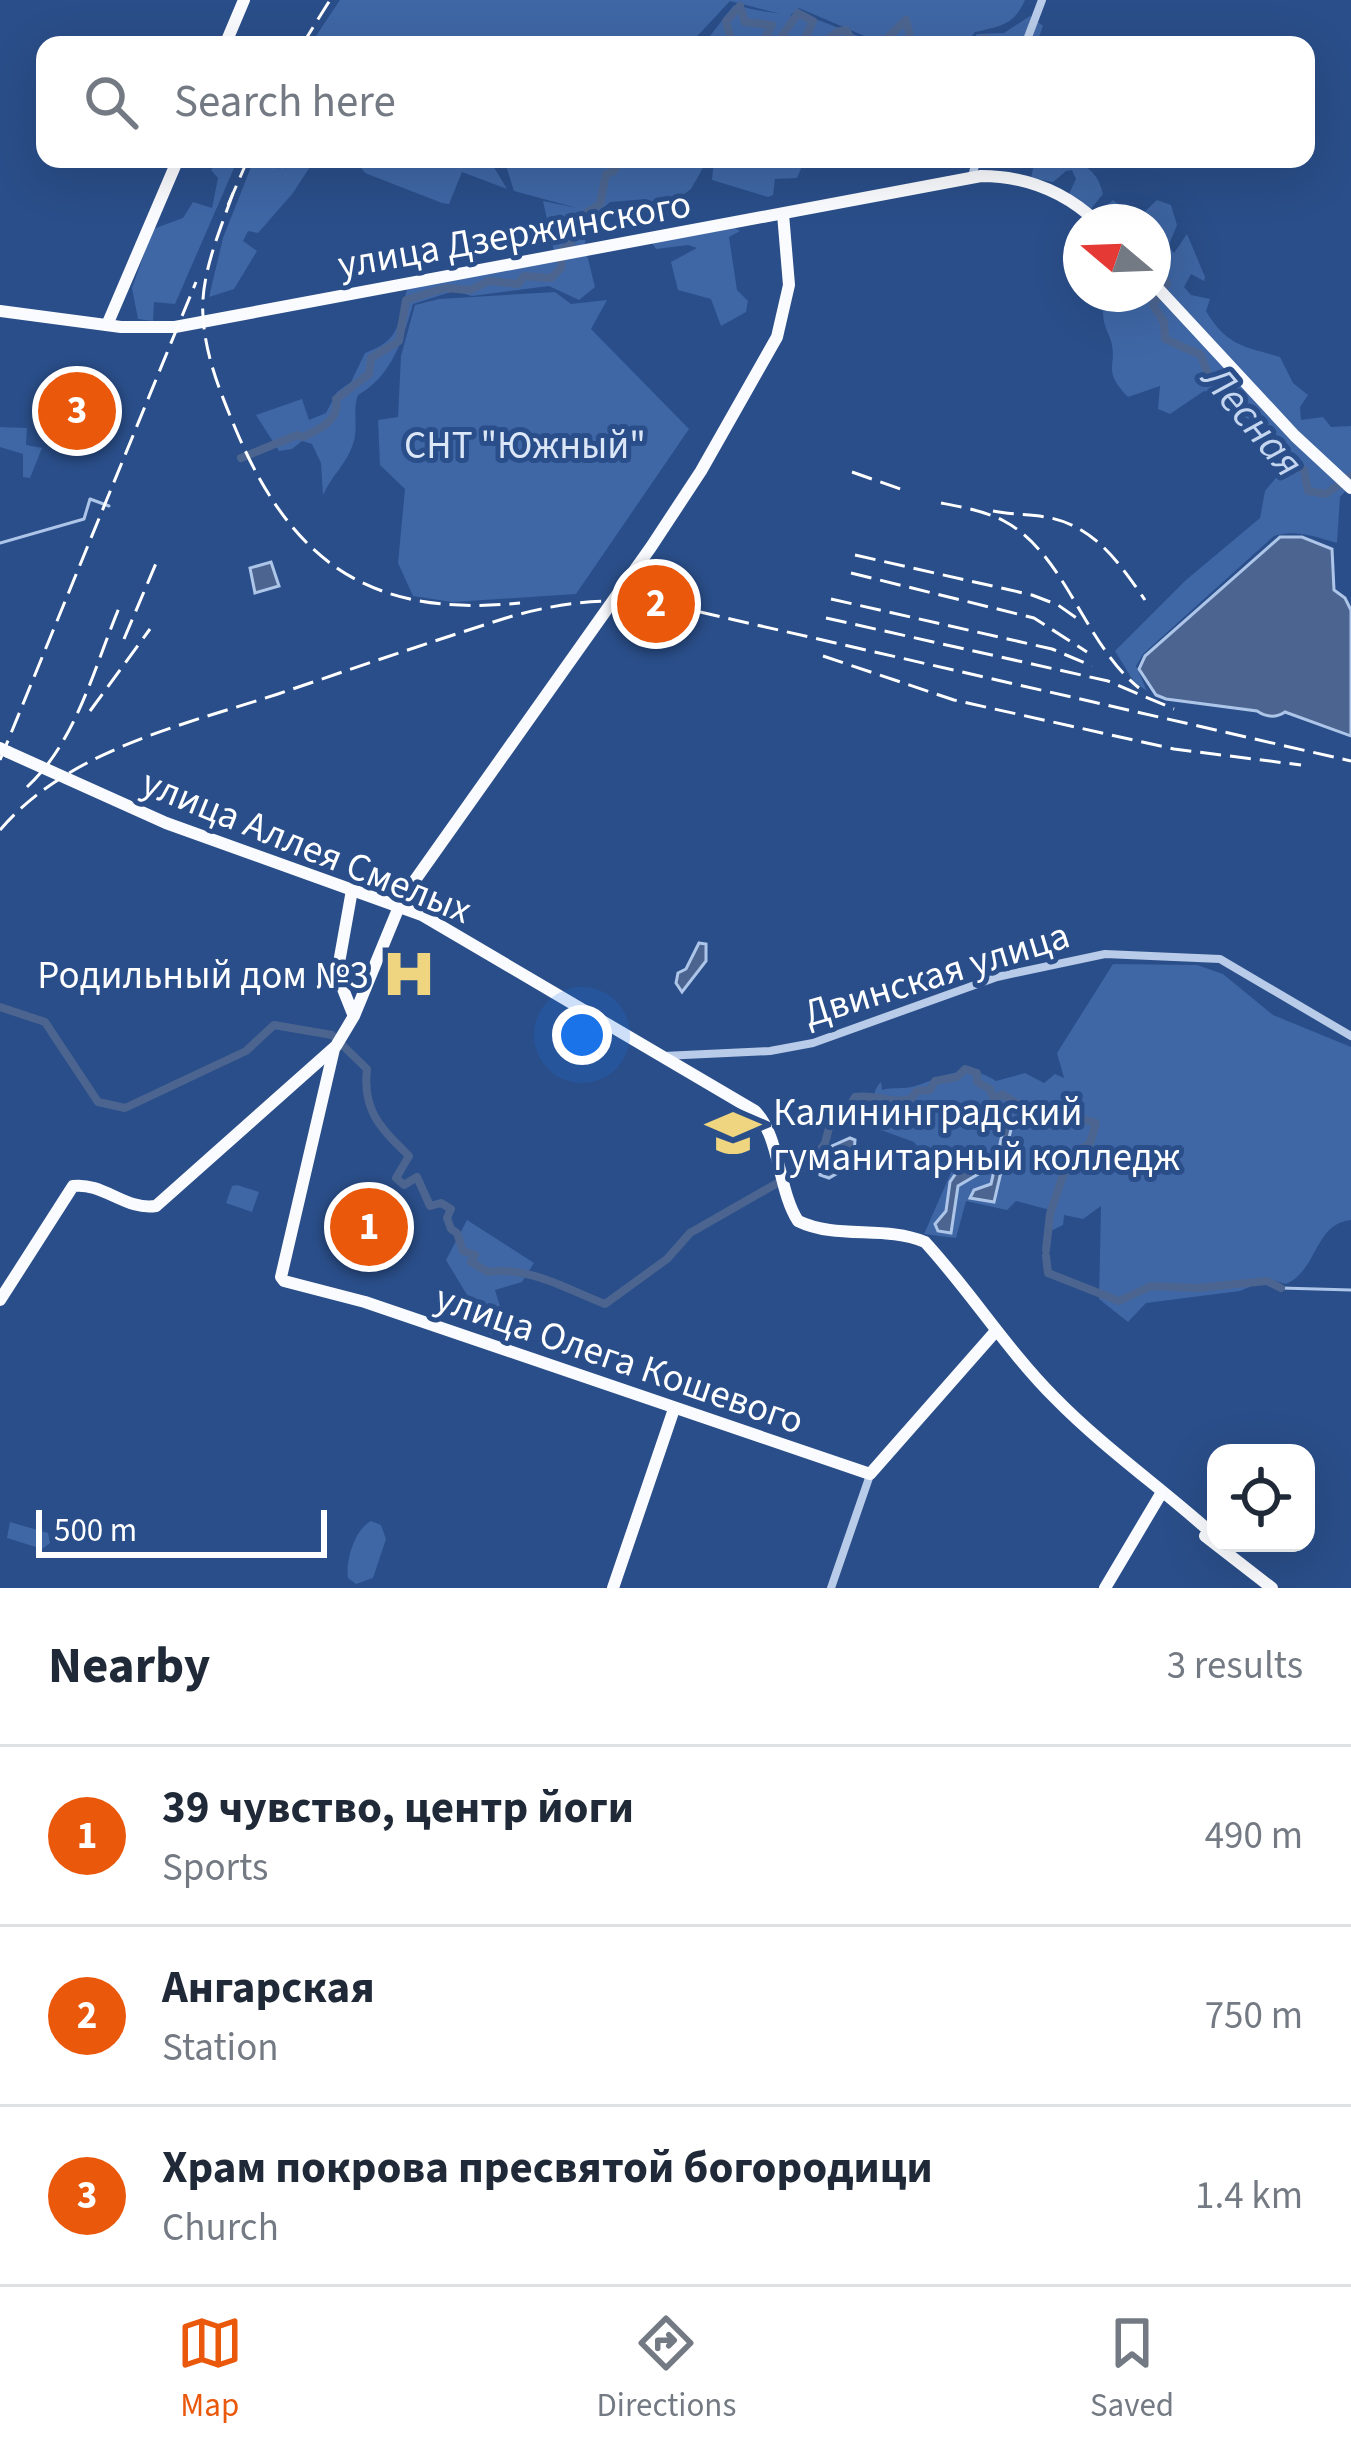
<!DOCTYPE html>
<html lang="en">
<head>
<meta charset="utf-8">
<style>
  :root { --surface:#fff; --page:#f6f6f7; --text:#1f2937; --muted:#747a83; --line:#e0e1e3; --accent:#ea580c }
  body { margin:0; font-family:"Source Sans 3",sans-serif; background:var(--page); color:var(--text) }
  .controls { position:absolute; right:36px; bottom:36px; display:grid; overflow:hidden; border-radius:24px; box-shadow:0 12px 48px #0002 }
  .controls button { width:108px; height:108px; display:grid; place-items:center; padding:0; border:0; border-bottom:3px solid var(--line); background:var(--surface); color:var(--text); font:60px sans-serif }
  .compass { position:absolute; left:1063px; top:204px; width:108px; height:108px; border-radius:50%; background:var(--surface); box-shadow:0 12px 48px #0002; rotate:289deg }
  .scale { position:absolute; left:36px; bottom:30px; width:291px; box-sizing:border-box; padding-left:12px; border:6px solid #fff; border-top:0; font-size:33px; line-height:42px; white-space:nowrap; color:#fff; -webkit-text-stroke:9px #2a4e89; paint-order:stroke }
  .you { position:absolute; left:582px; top:1035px; width:42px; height:42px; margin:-30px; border:9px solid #fff; border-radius:50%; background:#1a73e8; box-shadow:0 0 0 18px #1a73e833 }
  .badge { display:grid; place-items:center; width:78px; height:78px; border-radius:50%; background:var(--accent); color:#fff; font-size:39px; font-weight:700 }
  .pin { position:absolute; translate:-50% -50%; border:6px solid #fff; box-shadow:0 3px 12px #0006 }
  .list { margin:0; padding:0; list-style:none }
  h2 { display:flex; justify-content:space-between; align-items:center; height:156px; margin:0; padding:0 48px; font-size:51px }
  h2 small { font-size:39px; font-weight:400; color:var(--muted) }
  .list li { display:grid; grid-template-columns:78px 1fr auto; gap:36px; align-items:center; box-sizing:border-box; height:180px; padding:0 48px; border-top:3px solid var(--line) }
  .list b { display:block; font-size:45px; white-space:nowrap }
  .list p { margin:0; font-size:39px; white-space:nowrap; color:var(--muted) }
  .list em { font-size:39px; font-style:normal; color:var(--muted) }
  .icon { flex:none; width:66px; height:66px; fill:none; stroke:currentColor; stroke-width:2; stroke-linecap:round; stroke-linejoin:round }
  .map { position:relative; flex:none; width:1351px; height:1588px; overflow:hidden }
  .search { position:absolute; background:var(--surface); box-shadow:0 12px 48px #0002; left:36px; right:36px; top:36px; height:132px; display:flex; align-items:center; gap:30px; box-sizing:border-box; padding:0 42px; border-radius:24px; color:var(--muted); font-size:45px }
  .sheet { height:696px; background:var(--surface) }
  nav { display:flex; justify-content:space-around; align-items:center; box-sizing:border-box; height:168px; border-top:3px solid var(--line); background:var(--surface); font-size:33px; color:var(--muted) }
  nav a { display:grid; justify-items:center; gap:6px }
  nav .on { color:var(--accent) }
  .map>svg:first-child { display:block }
</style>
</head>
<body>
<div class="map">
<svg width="1351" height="1588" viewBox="0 0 1351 1588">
  <rect width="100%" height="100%" fill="#2a4e89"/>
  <g fill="#3f67a5">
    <path d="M340,0H1025C1014,25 1001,26 975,32L966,45H798L788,40L703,45L734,5C758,11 780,14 802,16C827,20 852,37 876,41L799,8L789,16L730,1L689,45H310Z"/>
    <polygon points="1030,16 1043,26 1036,45 969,45 977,34 1004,33"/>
    <polygon points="200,159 238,159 175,304 154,302 153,321 138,319 132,288 153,229 183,218 193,202 212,208 218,178 211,170 215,165 211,159"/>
    <polygon points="254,159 289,159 285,171 291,159 315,159 293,193 258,233 248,231 243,241 257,251 234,289 209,297 223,238 253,162 281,169"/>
    <polygon points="355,159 477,159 492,164 507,189 462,172 449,204 442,203 365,173"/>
    <polygon points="486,159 613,159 612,164 616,159 708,159 691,189 672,203 674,212 649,228 647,199 610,202 586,223 585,247 554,252 543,201 577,208 514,191 506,166"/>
    <polygon points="714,159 805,159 797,178 775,179 773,195 768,197 712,180"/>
    <path d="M1035,159C1066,159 1095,158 1103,194L1090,210L1069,194L1076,179L1072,170L1066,171L1053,182L1031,178Z"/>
    <path d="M1113,200L1137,219L1157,200L1171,205L1177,225L1168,247L1174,253L1187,234L1205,277L1204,281L1191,274L1184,287L1191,295L1210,299L1206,311C1227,346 1243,346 1280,357L1293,383L1308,395L1300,407L1301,420L1323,417L1331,427L1351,426V485L1340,497L1337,543C1316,537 1296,529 1274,536L1143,654L1136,666L1147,691L1134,682L1115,651L1186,580L1260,518L1265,491L1289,462L1257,423L1229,410L1215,393L1204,391L1170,414L1158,409L1160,386L1128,397C1101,369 1118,367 1111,341C1107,329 1103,325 1103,311L1091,304L1105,294H1153V222H1100L1095,217Z"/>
    <polygon points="735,228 740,231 729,237 737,290 748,301 746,312 721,326 711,299 678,290 671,262 697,248 688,245 656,249 652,243"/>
    <path d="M587,255L595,287L579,300L549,286L472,296L454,291L413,304C403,339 392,376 358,395C352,411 359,428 353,444C346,465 332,475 323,495L321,463L312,444L302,441L292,449L279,451L256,415L302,399L309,420L326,413L337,392L351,382L365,353C404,339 396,322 408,287Z"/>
    <polygon points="555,292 571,304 607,300 591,329 689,429 576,594 452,602 413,596 398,563 405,489 380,465 378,420 398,417 401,356 415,305 439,299"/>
    <polygon points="0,427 27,428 26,445 42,448 30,478 23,477 23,454 0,447"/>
    <path d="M1113,964L1197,965L1223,974L1273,1015L1351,1047V1220C1314,1224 1318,1270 1286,1284L1269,1279L1240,1291L1146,1303L1128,1322L1099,1299L1101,1206L1083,1219L1064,1215L1063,1225L1049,1232L1054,1211L1016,1201L1007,1210L966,1201L956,1238L924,1234L953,1168L922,1153L914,1142L881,1130C876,1114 867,1096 881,1082L882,1090C893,1087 902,1089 912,1087C943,1078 964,1060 996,1081L1025,1073L1044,1083L1055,1074L1064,1078L1057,1053Z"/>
    <polygon points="237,1185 259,1192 252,1212 226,1203 232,1186"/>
    <polygon points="467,1220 534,1263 522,1282 495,1290 504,1319 491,1335 446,1260"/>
    <path d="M371,1521L381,1525L386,1539L373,1578L356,1584L348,1578C345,1561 355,1529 371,1521Z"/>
    <polygon points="10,1522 48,1533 50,1543 42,1549 7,1538"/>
  </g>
  <g fill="#4c6590" stroke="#adc5e8" stroke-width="3">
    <path d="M1280,537H1302L1332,549L1334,590L1345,598L1351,610V736L1285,712C1276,718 1266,717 1257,711L1166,699L1156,695L1139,669L1145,656Z"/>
    <polygon points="271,562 279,586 255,593 250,568"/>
    <polygon points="699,943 706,944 706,961 682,992 676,983 678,973 686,969"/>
    <polygon points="1012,1125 994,1202 970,1198 974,1190 991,1184 1004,1126"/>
    <polygon points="850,1138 855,1140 854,1153 845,1161 843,1170 829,1178 820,1175 821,1161 832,1155 832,1146"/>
    <polygon points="983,1154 980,1173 958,1186 951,1233 938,1231 935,1224 946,1211 950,1182 961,1166 975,1164 977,1155"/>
  </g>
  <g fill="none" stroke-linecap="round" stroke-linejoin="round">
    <g stroke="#adc5e8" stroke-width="3">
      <polyline points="0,543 84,519 90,499 109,506"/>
      <polyline points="1281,1288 1351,1290"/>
    </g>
    <g stroke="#4c6590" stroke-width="8">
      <polyline points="732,45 726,21 740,6 745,22 772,25 766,36 778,42 798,13 813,21 804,41 806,45"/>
      <polyline points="821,45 837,32 846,30 855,45"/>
      <polyline points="880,45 906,20 912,45"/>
      <polyline points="975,45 984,38 1000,45"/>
      <polyline points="655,159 665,163 671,159"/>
      <polyline points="1157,260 1167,284 1153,305 1164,322 1165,339 1201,355 1209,378 1229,388 1268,430 1280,454 1304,470 1308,491 1326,494 1351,476"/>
      <path d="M241,458L297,435L303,437C320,429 340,420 336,399L369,374L371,358L399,341L406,300L445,288L470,290L489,281L518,284L524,276L551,278L561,268L562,250L571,243L559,234L561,229L600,204L606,174L614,171L621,159"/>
      <path d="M0,1007L45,1022L98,1102L125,1108L246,1051L274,1025L332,1035L367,1069C362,1112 382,1129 409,1156L396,1178L404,1185L417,1177L430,1206L441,1203L451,1209L447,1218L451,1229L457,1233L463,1251L475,1255L471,1262L488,1272C529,1266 566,1289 605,1304L667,1259L690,1233L809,1165L825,1143L829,1128L843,1119L855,1097C875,1094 891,1104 911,1099L917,1091L930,1090L935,1081L957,1077L965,1069L977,1073V1082L990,1089L994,1100L1002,1094L1032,1113L1061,1108L1075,1117L1096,1123L1090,1143L1073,1155L1062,1178L1050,1214L1046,1250"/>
      <polyline points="1046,1256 1048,1273 1119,1301 1151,1286 1197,1288 1267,1281 1281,1288"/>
    </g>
    <g stroke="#b8cbe8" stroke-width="8">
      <polyline points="1025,45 1042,0"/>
      <polyline points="972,176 977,159"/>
      <polyline points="663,1056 770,1051 813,1043 997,977 1105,954 1220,959 1351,1036"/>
      <polyline points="831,1588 870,1475"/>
    </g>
    <g stroke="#fafbfe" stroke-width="12">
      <polyline points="225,45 244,0"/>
      <polyline points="1153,283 1295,436 1351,488"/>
      <path d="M0,311L121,327H175L981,176C1025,176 1064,191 1097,222"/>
      <polyline points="107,325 178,159"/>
      <path d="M8,752L166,823L422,915L755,1111C780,1136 778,1190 798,1221C837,1240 885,1225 925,1242C971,1292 1007,1350 1055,1398C1105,1449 1163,1489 1216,1537"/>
      <polyline points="352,890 337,974 353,1014"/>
      <polyline points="334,1049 281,1277 284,1281 365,1302 870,1474 995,1332"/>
      <path d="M0,1300L73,1186C103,1182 126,1211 156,1206L336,1046L354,1016L403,897L651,547L701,471L777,337L789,285L783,214"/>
      <polyline points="1205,1536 1272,1588"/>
      <polyline points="613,1588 674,1409"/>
      <polyline points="1105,1588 1162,1492"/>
    </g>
    <g stroke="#fff" stroke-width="3" stroke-dasharray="21 9" stroke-linecap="butt">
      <polyline points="302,45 330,0"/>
      <path d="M233,193C220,231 200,275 203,316C205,356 221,394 236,430C293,565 373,618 520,603"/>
      <polyline points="228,205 248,159"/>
      <polyline points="852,472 906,491"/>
      <path d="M941,503C962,507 985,511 1004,521C1066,554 1084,644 1139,688"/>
      <path d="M993,511C1012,515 1032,514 1051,518C1096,528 1120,564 1145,600"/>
      <polyline points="855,555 1032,595 1058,605 1078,619"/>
      <polyline points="851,573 1034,618 1087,652"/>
      <polyline points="831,599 1052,649 1092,666"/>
      <polyline points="826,618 1108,681 1174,709"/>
      <polyline points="124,639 157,561"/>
      <polyline points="823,656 954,700 1174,749 1301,765"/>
      <polyline points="90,711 150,629"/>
      <polyline points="0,760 196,282"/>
      <path d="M27,787C76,742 94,668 119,608"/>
      <path d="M0,830C68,750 183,725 278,694C354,668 430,642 506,618C559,602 610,597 665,604L1351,761"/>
    </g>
    <polyline stroke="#fafbfe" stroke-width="12" points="0,748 8,752"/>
  </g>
  <defs>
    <symbol id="hospital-bare" viewBox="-9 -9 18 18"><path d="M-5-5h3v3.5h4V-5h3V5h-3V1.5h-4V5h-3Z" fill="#efd580" stroke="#2a4e89" stroke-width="2.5" paint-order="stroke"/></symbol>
    <symbol id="university-bare" viewBox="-9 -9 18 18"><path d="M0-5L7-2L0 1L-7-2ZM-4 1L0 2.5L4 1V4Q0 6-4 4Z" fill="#efd580" stroke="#2a4e89" stroke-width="2.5" paint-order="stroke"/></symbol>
  </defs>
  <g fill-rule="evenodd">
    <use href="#hospital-bare" x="371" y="936" width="76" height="76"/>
    <use href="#university-bare" x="695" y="1095" width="76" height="76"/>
  </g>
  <g text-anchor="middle" stroke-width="10" stroke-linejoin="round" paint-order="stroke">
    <g font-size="39" fill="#fff" stroke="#2a4e89">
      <text transform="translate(514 233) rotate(-10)" y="14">улица Дзержинского</text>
      <text transform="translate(307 845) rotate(22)" y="14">улица Аллея Смелых</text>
      <text transform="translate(936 973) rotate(-17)" y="14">Двинская улица</text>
      <text transform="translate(620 1358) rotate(19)" y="14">улица Олега Кошевого</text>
    </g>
    <g font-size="39" fill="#dbe6f7" stroke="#2a4e89">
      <text x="525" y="458">СНТ "Южный"</text>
    </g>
    <g font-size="39" fill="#fff" stroke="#2a4e89" text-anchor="end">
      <text x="369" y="988">Родильный дом №3</text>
      <text x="773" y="1125" text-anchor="start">Калининградский<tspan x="773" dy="45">гуманитарный колледж</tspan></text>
    </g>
    <g font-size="42" font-style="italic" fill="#c4d5f0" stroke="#2a4e89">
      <text transform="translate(1254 420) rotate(50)" y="15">Лесная</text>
    </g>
  </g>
</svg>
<div class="controls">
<button><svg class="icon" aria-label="locate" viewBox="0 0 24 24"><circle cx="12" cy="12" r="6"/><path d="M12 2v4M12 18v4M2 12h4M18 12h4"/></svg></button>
</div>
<svg class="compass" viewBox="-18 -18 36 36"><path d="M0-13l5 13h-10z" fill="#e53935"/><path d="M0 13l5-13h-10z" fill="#747a83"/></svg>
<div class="scale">500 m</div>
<div class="you"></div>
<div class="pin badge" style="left:369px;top:1227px">1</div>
<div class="pin badge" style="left:656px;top:604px">2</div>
<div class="pin badge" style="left:77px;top:411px">3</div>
<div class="search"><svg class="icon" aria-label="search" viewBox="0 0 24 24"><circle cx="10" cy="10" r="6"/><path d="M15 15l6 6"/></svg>Search here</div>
</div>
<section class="sheet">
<h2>Nearby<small>3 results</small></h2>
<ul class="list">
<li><span class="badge">1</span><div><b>39 чувство, центр йоги</b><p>Sports</p></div><em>490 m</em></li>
<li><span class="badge">2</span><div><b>Ангарская</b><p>Station</p></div><em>750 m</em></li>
<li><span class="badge">3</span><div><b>Храм покрова пресвятой богородици</b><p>Church</p></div><em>1.4 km</em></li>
</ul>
</section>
<nav>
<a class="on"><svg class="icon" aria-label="map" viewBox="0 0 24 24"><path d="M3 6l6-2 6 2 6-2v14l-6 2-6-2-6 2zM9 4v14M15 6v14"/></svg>Map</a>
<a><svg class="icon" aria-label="directions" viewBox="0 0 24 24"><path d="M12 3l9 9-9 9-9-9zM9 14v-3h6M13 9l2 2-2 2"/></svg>Directions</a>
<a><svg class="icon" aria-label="saved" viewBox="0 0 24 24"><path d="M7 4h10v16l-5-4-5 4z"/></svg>Saved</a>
</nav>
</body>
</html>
